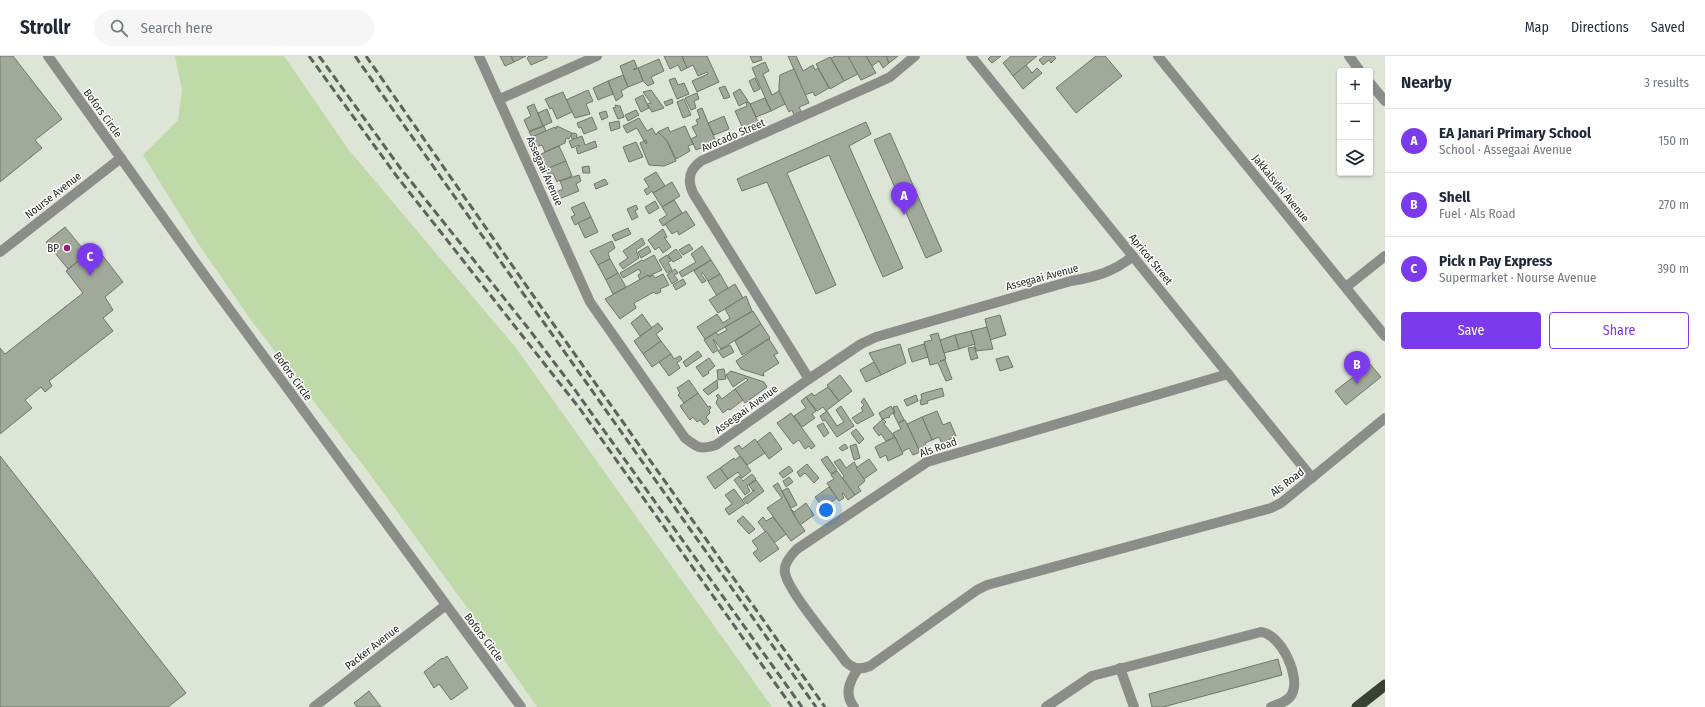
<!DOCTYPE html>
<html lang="en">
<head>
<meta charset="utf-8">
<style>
  :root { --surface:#fff; --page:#f6f6f7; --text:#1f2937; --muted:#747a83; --line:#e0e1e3; --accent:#7c3aed }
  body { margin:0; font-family:"Fira Sans Condensed",sans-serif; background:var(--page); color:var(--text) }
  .controls { position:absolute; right:12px; top:12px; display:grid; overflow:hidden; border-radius:4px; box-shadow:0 1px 3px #0004 }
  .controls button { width:36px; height:36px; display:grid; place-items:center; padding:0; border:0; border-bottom:1px solid var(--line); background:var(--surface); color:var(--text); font:20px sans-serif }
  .you { position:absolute; left:826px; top:454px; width:14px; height:14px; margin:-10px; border:3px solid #fff; border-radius:50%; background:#1a73e8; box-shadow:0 0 0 6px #1a73e833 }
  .badge { display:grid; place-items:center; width:26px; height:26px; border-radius:50%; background:var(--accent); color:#fff; font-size:13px; font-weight:700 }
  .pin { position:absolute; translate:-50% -33px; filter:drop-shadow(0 1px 2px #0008) }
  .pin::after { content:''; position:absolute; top:21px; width:14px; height:12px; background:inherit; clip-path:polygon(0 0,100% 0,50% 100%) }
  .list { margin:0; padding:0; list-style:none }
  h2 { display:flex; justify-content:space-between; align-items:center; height:52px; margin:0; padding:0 16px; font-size:17px }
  h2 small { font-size:13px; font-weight:400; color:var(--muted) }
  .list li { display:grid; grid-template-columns:26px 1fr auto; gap:12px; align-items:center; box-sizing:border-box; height:64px; padding:0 16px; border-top:1px solid var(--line) }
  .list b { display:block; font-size:15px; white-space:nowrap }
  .list p { margin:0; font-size:13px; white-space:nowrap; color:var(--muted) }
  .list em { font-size:13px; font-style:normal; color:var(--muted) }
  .actions { display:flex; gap:8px; padding:12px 16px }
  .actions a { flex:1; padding:9px 0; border:1px solid var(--accent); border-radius:4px; text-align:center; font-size:14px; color:var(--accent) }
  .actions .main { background:var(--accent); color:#fff }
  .icon { flex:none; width:22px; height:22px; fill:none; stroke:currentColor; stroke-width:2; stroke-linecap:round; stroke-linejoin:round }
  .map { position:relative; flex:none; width:1385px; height:651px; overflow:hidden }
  header { display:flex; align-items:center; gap:24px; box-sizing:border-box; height:56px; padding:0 20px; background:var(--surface); border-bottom:1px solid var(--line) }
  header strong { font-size:19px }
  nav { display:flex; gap:22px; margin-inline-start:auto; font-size:14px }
  .search { width:280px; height:36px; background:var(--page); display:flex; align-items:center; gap:10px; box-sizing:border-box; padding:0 14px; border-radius:22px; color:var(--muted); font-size:15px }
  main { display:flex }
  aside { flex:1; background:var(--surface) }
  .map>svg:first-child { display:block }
</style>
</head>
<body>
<header>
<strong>Strollr</strong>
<div class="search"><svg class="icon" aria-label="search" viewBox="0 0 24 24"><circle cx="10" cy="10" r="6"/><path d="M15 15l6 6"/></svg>Search here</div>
<nav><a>Map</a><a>Directions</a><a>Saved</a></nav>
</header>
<main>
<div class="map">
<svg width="1385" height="651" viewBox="0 0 1385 651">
  <rect width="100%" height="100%" fill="#dce5d6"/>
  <polygon fill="#bfd9a8" points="175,0 284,0 348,93 516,292 772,651 537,651 482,572 366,413 251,264 199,189 143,99 178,64 182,34"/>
  <g fill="#a1a99a" stroke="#70776a">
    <polygon points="0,0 13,0 62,63 35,84 42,92 0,126"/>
    <polygon points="500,0 511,0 514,6 505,10"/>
    <polygon points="511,0 526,0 514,6"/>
    <polygon points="529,0 547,0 547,2 531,9 527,2"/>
    <polygon points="664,0 682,0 687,12 681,15 678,9 670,13"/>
    <polygon points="682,0 707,0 719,26 697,36 692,25 708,18 707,16 698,20 693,9 687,12"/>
    <polygon points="750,0 761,0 762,4 753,7"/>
    <polygon points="788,0 796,0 803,15 813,9 815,14 818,12 829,32 815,40 813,36 805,39"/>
    <polygon points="836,0 848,0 858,18 844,25 831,2"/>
    <polygon points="848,0 866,0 876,17 861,24"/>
    <polygon points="866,0 886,0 889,7 883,12 879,5 872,10"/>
    <polygon points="886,0 898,0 889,7"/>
    <polygon points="991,0 1001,0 992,7 988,3"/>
    <polygon points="1011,0 1037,0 1013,20 1003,7"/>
    <polygon points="1044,0 1054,0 1056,2 1051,7 1049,4 1043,9 1039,4"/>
    <polygon points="1096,0 1105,0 1122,20 1076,57 1056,32"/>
    <polygon points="830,1 844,25 830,33 816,8"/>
    <polygon points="659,3 664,15 651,21 654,27 648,30 643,25 638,12"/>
    <polygon points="634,4 637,11 633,14 638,12 643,25 628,31 620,10"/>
    <polygon points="765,6 769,15 763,18 772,39 779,35 785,48 771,55 752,12"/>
    <polygon points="1026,9 1032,17 1037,12 1042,17 1023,33 1013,20"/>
    <polygon points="794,13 809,47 799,51 801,55 794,59 792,54 789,56 779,35 779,28 780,19"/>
    <polygon points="623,19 628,31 621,35 623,40 616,45 608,25"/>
    <polygon points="675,22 678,29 684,27 689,38 677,43 669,24"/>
    <polygon points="755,22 760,33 754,36 749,25"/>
    <polygon points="608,25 613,38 598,44 593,32"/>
    <polygon points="725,30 730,41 724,43 719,32"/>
    <polygon points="740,33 748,45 739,50 733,37"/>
    <polygon points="588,34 593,45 586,48 590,58 575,62 566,44"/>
    <polygon points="651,34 664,52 652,56 647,48 651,47 643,36"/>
    <polygon points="563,36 572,56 557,63 552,52 550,53 545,43"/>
    <polygon points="697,37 699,43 694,45 696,52 691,54 685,42"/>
    <polygon points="643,39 649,52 641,56 635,43"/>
    <polygon points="765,42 771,55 756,61 750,48"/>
    <polygon points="672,43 673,47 666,50 664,46"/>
    <polygon points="684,43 691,59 683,62 677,46"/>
    <polygon points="749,46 759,68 744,75 735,55 747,50 746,47"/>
    <polygon points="534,48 543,70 529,75 524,64 531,60 527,51"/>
    <polygon points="615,49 620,50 624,61 618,63 613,52 616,51"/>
    <polygon points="702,52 716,86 696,94 691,83 697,80 692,71 698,68 696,64 700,62 697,54"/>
    <polygon points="547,53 552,66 543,70 538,57"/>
    <polygon points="636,54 639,59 628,65 625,59"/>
    <polygon points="606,55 608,61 602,64 599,57"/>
    <polygon points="724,60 729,73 714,79 708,67"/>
    <polygon points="592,61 597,73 584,78 581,71 579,72 577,67"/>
    <polygon points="639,62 647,75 652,72 656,79 658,76 667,85 676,105 664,110 649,109 640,87 645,85 646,88 647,87 646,84 644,85 637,72 627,77 623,70"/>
    <polygon points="619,65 620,72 611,75 609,67"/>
    <polygon points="866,66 871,78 849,90 903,212 883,221 829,99 787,117 836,229 816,238 767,126 742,135 737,123"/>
    <polygon points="544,70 546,75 532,81 529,76"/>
    <polygon points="557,70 572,77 569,83 566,82 565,87 545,96 542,89 536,91 532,81 555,71 556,73"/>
    <polygon points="685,70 693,88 688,90 690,95 676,103 667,85 658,76 668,71 670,76"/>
    <circle cx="574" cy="80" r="3"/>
    <polygon points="890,77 942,195 926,202 874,84"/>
    <polygon points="582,80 585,89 595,85 597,91 578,98 576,92 580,90 579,89 572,92 569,85"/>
    <polygon points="636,86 643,101 629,106 623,91"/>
    <polygon points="559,90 566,105 545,114 539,99"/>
    <polygon points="566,105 572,120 560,125 559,124 557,126 553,117 548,120 546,113"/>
    <polygon points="589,110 590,117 583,117 582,111"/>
    <polygon points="656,116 665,130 653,137 652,135 647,139 644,134 649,131 644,123"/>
    <polygon points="579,119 581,125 576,128 579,135 559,143 556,136 563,133 560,125"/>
    <polygon points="605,123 608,128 596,133 594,128"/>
    <polygon points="672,126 680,140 662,151 653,137"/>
    <polygon points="674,144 682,157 663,170 659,164 667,159 662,151"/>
    <polygon points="655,145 659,152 649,158 645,151"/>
    <polygon points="584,146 591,161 575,169 571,161 575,159 571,152"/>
    <polygon points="636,149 638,153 635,155 638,161 632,164 627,153"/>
    <polygon points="686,155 695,169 679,179 677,175 672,178 665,168"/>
    <polygon points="591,161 598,176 585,182 578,167"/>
    <polygon points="65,171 87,198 68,213 46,186"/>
    <polygon points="628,172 631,178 615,185 612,179"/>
    <polygon points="663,173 667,181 666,182 664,181 671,191 663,197 659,191 655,194 648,184"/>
    <polygon points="642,182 645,188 636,194 639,202 623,213 619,208 628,202 623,195"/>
    <polygon points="612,185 615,192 608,197 610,203 598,209 590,195"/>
    <polygon points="689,188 693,193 683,199 679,194"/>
    <polygon points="648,190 651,196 641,202 638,196"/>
    <polygon points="702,190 711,204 682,221 679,216 696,206 691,198"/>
    <polygon points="96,191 123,226 105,241 113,254 103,262 113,275 49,325 52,330 45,336 41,331 25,344 32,352 0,378 0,292 5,298 83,237 66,215"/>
    <polygon points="676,193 682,201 673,206 668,199"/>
    <polygon points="654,199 662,214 640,224 638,219 641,217 639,213 623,222 620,217 642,204 643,205"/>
    <polygon points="667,199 671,205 668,206 672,214 667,217 659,204"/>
    <polygon points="610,203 618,217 606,224 598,209"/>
    <polygon points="711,204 720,218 708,225 703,217 701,218 706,225 702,227 694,215"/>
    <polygon points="675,213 678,217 674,219 678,224 672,228 667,219"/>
    <polygon points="618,217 626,231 613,238 606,224"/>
    <polygon points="663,218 669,229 660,233 661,236 656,238 654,236 634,247 636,252 620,263 605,243 648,219 649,221 653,219 655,222"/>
    <polygon points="720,218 728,232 717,240 708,225"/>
    <polygon points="683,223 686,228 676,234 673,229"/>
    <polygon points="735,228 743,242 718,257 709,244"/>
    <polygon points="746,240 752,255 705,283 697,271 717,258 723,267 730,262 725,253"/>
    <polygon points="753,255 761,268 721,293 713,283 718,294 713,297 704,284 716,276 718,279 727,274 725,271"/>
    <polygon points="642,258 652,272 640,280 631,267"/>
    <polygon points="1000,259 1006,279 990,284 985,263"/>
    <polygon points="658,267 663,273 656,278 661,285 643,298 634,285"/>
    <polygon points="761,268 770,282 742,299 735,285"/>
    <polygon points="987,271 993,293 976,295 971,275"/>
    <polygon points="971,275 975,288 959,293 955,279"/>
    <polygon points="938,277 946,303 940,305 945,304 952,323 946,325 938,307 930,309 924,286 932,284 930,279"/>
    <polygon points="955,279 959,293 944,297 940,284"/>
    <polygon points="769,283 778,297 774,299 779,307 763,317 764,320 741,313 736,305"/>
    <polygon points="661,285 671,298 652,311 643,298"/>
    <polygon points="900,288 906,307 881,319 869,297"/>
    <polygon points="924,288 928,301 912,306 908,293"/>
    <polygon points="730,289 734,296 723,302 718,295"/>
    <polygon points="974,291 978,302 971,304 968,292"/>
    <polygon points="698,295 702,300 686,311 683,306"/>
    <polygon points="671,298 674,303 680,300 682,303 677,307 680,312 669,320 659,306"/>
    <polygon points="1008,300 1013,311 1000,315 996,303"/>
    <polygon points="709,302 715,310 708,316 709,317 703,321 696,311"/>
    <polygon points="874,306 881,319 866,326 860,314"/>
    <polygon points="1370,308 1381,321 1346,349 1335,335"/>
    <polygon points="724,313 726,323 718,324 717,314"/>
    <polygon points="731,315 764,326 767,331 745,347 735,333 748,324 746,322 733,331 726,319"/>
    <polygon points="840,319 852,335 839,345 827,329"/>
    <polygon points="689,324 698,337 684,347 678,339 680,337 677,332"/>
    <polygon points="717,324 718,332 708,339 703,334"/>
    <polygon points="828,331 839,345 826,355 823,351 817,355 806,341 812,337 814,340"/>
    <polygon points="942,332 944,340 927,345 928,347 921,349 920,344 922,344 921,338"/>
    <polygon points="735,333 743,344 730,354 728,353 723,357 716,347 718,342 716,340 718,338 722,343"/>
    <polygon points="698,337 708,351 710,350 711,352 709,354 710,357 706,361 709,365 704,369 700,364 697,366 693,361 690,364 680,350"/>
    <polygon points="916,339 918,345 907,350 904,344"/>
    <polygon points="806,341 816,355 812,358 815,362 802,371 794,360 806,352 801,345"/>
    <polygon points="864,342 874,359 857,368 852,362 863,355 861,352 864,349 861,346"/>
    <polygon points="841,350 854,370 837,381 825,364 823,365 820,360 827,355 837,370 844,366 836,354"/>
    <polygon points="891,350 894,356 889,360 890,361 882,363 879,357"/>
    <polygon points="897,350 904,364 898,367 893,357 895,357 893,351"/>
    <polygon points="937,355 943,369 950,366 956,380 942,388 939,381 932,384 922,361"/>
    <polygon points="791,357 815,390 811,393 809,390 805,393 799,384 793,388 777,367"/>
    <polygon points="922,361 932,384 925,387 927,392 920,396 907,368"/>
    <polygon points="883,363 886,366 884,368 895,381 886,385 881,378 879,380 873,372"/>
    <polygon points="905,364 920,396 913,399 909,392 902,396 893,377 901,373 898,367"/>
    <polygon points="823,367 829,377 824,381 817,370"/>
    <polygon points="856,373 864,383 859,388 851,377"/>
    <polygon points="770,376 782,393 769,403 757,386"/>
    <polygon points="895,381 903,398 888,405 886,399 880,402 875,391"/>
    <polygon points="755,383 765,397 747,409 734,392 739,389 742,393"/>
    <polygon points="845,388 848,392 842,395 839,392"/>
    <polygon points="856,388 860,402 854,404 850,390"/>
    <polygon points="0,400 186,637 168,651 0,651"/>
    <polygon points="740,400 751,415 742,422 738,416 728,423 720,412 734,402 735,404"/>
    <polygon points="827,400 837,414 831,418 821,404"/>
    <polygon points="840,403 846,412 854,406 865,425 858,431 861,435 855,439 842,422 844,420 834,406"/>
    <polygon points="869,403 877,414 864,423 856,412"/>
    <polygon points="807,408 819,422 814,427 805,417 800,421 797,416"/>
    <polygon points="789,410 793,415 783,422 779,417"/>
    <polygon points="720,412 728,423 715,433 707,421"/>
    <polygon points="837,415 855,439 848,444 843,437 842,438 844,442 839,445 827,427 834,423 831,419"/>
    <polygon points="752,418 756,423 747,430 750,435 745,439 734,424 739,420 743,425"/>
    <polygon points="789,421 793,426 786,431 783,425"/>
    <polygon points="756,424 764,435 747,448 743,443 755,434 753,435 749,429"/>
    <polygon points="778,427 794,459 805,475 791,485 767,452 782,442 773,430"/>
    <polygon points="829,431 837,442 823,452 815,441"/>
    <polygon points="788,432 797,449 791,452 782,435"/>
    <polygon points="734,433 745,448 729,459 725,453 732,448 725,439"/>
    <polygon points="806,447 814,459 800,469 791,453 794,456"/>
    <polygon points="743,460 755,473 749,478 737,465"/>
    <polygon points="763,461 766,465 773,461 786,478 774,487 758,466"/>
    <polygon points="766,475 779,493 760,506 753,497 758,493 752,485"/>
    <polygon points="447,600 468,632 451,644 439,628 434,632 424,616 442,602 443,603"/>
    <polygon points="1278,603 1282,619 1163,651 1152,651 1149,638"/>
    <polygon points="369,635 381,651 357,651 354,647"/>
  </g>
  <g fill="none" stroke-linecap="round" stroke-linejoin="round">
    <g stroke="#8b8e88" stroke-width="10">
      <polyline points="48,0 205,220 521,651"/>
      <path d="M479,0L590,246L685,382C698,392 700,394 716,389L809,323L861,288L876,281L1071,225C1095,221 1114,216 1133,200"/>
      <polyline points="971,0 1312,422"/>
      <polyline points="1349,0 1360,15"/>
      <polyline points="1370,27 1385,45"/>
      <polyline points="500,43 597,0"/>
      <polyline points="0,196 121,102"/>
      <polyline points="1346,231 1385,200"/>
      <path d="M1228,318L927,406L797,493C791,499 783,508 785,517C788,535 833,588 846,606C854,613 860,614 870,610L977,534L987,529L1271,452L1281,447L1385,362"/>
      <path d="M809,323L693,137C687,124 689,114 701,105L875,28L890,21L915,0"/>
      <polyline points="1120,612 1134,651"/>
      <polyline points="314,651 446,549"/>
      <path d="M854,651C844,638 849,626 858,613"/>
      <path d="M1046,651L1092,620L1261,576C1281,578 1301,621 1292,638C1288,646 1278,648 1271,651"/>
    </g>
    <polyline stroke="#8b8e88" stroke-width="10" points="1158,0 1385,280"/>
    <polyline stroke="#3a4034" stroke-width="11" points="1357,651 1385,629"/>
    <g stroke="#5d625a" stroke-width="3" stroke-dasharray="8 4" stroke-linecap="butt">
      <polyline points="309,0 395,118 580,353 792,651"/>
      <polyline points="319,0 401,113 528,272 575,334 802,651"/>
      <polyline points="355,0 816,651"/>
      <polyline points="366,0 537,245 825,651"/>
    </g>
  </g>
  <circle fill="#99217b" stroke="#fff" stroke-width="1.5" cx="67" cy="192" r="4"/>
  <g text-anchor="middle" stroke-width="3" stroke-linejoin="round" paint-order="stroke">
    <g font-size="11" fill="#242722" stroke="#fff">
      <text transform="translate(103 57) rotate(54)" y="4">Bofors Circle</text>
      <text transform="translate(733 79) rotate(-23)" y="4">Avocado Street</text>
      <text transform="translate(545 115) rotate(66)" y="4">Assegaai Avenue</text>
      <text transform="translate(1281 132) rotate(51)" y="4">Jakkalsvlei Avenue</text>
      <text transform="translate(53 139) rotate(-38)" y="4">Nourse Avenue</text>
      <text transform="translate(1151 203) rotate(51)" y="4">Apricot Street</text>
      <text transform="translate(1042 221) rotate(-15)" y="4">Assegaai Avenue</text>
      <text transform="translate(293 320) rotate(54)" y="4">Bofors Circle</text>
      <text transform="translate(746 353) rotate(-36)" y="4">Assegaai Avenue</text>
      <text transform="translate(938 391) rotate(-19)" y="4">Als Road</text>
      <text transform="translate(1287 426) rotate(-37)" y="4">Als Road</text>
      <text transform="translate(484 581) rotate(53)" y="4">Bofors Circle</text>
      <text transform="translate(372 591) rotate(-38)" y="4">Packer Avenue</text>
    </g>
    <g font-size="11" fill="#242722" stroke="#fff" text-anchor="end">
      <text x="59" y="196">BP</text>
    </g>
  </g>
</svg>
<div class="controls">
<button>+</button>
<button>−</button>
<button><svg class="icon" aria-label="layers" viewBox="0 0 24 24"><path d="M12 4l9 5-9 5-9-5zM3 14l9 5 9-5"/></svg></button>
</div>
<div class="you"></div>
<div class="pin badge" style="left:904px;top:159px">A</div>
<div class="pin badge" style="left:1357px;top:328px">B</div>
<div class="pin badge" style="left:90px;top:220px">C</div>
</div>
<aside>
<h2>Nearby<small>3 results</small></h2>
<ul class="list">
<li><span class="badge">A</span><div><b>EA Janari Primary School</b><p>School · Assegaai Avenue</p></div><em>150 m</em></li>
<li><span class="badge">B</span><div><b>Shell</b><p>Fuel · Als Road</p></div><em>270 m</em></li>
<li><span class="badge">C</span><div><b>Pick n Pay Express</b><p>Supermarket · Nourse Avenue</p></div><em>390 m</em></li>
</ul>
<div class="actions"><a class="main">Save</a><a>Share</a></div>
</aside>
</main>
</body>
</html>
